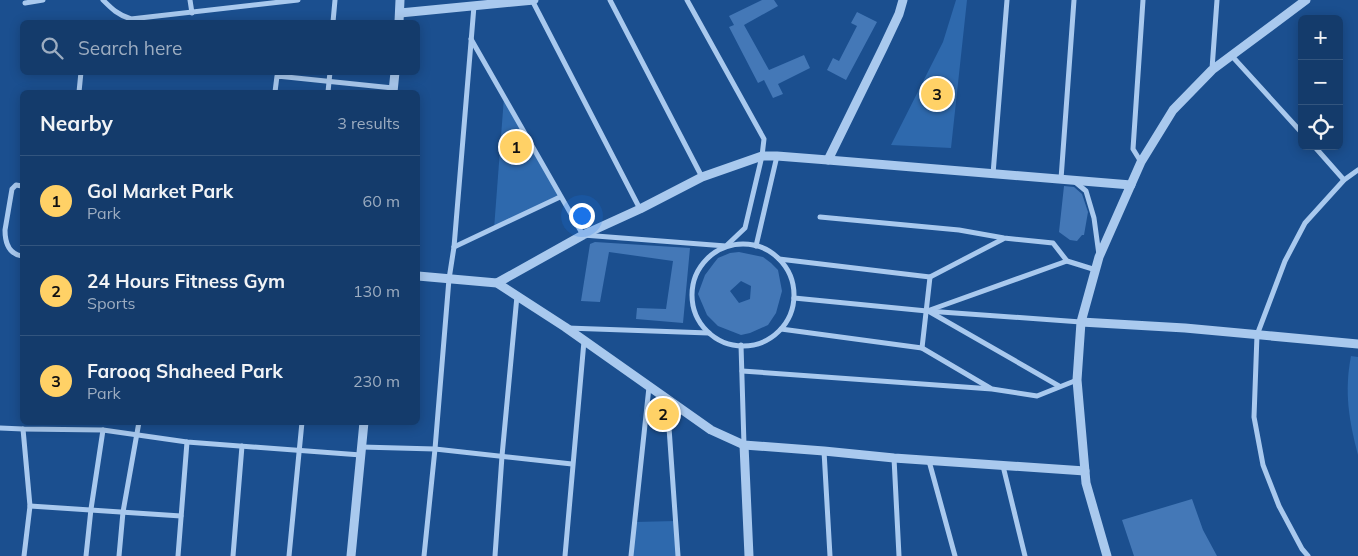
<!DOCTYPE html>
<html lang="en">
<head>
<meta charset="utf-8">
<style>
  :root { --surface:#143b6b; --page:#214673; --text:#f1f3f6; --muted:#9dadc1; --line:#33557e; --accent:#ffd166 }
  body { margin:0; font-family:Mulish,sans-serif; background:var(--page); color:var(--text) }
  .controls { position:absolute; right:15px; top:15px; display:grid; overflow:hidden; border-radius:8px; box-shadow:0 2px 12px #0003 }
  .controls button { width:45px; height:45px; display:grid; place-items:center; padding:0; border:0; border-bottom:1px solid var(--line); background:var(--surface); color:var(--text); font:25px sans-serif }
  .you { position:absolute; left:581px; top:215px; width:18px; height:18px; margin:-12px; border:4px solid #fff; border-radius:50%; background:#1a73e8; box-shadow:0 0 0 8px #1a73e833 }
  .badge { display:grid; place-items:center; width:32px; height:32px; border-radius:50%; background:var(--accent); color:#111; font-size:16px; font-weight:700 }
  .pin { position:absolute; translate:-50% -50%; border:2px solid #fff; box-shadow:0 1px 5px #0006 }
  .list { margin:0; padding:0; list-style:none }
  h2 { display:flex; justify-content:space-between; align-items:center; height:65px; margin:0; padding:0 20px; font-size:21px }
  h2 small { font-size:16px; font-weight:400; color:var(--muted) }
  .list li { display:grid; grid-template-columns:32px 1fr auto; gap:15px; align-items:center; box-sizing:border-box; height:90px; padding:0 20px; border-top:1px solid var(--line) }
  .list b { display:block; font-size:19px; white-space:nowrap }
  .list p { margin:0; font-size:16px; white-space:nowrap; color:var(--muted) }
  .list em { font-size:16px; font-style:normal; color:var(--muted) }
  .icon { flex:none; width:28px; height:28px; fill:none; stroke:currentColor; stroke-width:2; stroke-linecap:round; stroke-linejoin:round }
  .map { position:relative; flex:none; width:1358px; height:556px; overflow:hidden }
  .search { position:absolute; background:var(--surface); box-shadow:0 2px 12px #0003; left:20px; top:20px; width:400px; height:55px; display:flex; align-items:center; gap:12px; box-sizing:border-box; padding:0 18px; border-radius:8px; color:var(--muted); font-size:19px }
  .panel { position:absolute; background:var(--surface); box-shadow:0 2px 12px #0003; left:20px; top:90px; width:400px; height:335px; border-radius:8px }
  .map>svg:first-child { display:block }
</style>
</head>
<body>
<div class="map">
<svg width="1358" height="556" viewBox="0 0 1358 556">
  <rect width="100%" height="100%" fill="#1b4f8f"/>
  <g fill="#2e69ad">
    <polygon points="956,0 967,0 951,148 891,145 943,42"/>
    <polygon points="504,97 560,197 494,229"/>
    <path d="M1351,356L1358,357V455C1349,421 1344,392 1351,356Z"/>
    <polygon points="676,521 678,556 631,556 635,522"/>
  </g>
  <g fill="#4478b7" fill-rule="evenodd">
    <polygon points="762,0 774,0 778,6 744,25 769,70 804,55 810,68 778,84 783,94 773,98 764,80 758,83 729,27 734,25 729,16"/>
    <polygon points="857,12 877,22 846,80 827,70 833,58 839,61 857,26 851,23"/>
    <polygon points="1064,186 1074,187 1082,194 1088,212 1084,235 1082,235 1077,241 1070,240 1059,232"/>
    <polygon points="595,242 690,248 683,323 636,319 637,308 666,309 673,261 609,252 600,302 581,301 590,244"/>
    <path d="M739,252L763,257L771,263L778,270L782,291L776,313L768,325L750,333L741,335L718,326L707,315L698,294L705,275L714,263L718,258L730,253ZM741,281L751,286L750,299L739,303L730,291Z"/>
    <polygon points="1192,499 1203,530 1217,556 1134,556 1122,520"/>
  </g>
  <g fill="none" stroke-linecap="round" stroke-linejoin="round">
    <g stroke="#a9c9ee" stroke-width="5">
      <path d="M103,0C112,9 118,15 131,19L298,0"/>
      <polyline points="190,0 192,13"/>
      <polyline points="532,0 640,209"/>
      <polyline points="610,0 702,177"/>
      <polyline points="25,3 43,0"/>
      <polyline points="333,22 335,0"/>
      <polyline points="471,39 583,235 726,246 745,228 762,156 764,139 687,0"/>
      <polyline points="1231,55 1302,133"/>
      <polyline points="1212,69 1217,0"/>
      <polyline points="79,92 81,72"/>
      <polyline points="275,92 277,76 393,88"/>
      <polyline points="328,92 330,72"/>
      <polyline points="1314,146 1344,180"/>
      <polyline points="1141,162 1133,149 1143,0"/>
      <polyline points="993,174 1007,0"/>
      <polyline points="1061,179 1074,0"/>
      <polyline points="1074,181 1086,191 1094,218 1099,255"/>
      <path d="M22,186L16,185L12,189L5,230C5,243 9,254 22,256"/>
      <polyline points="820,217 959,230 1004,238 1053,243 1067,261 1096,270"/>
      <circle cx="743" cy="295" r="51"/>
      <polyline points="756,246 777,156"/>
      <polyline points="454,247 560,197"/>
      <polyline points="779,259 930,277 1003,239"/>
      <polyline points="794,298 927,311 1081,322"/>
      <polyline points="930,310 1067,261"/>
      <polyline points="930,312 1059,386"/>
      <polyline points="567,328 709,333"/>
      <polyline points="781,329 922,348 990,388"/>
      <polyline points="741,345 744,445"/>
      <polyline points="922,348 930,277"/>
      <polyline points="742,371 992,389 1037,396 1077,380"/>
      <polyline points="667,399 678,556"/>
      <polyline points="0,428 23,429 103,430 187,442 361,455"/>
      <polyline points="23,429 30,506 24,556"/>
      <polyline points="361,447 435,449 572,464"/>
      <polyline points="824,451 830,556"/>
      <polyline points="894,458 899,556"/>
      <polyline points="929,461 955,556"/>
      <polyline points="1003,466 1025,556"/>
      <polyline points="30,506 181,516"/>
      <polyline points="86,556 91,509 103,430"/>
      <polyline points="119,556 123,512 139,422"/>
      <polyline points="178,556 187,442"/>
      <polyline points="233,556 242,446"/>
      <polyline points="289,556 302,422"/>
      <polyline points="424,556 435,449 449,279 454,247 474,6"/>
      <polyline points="495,556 502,456 517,296"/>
      <polyline points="565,556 584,341"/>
      <polyline points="631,556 649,387"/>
      <polyline points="1308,556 1302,549 1279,506 1263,465 1254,417 1257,335 1285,261 1305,223 1344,180 1358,170"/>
    </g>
    <g stroke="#a9c9ee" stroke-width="9">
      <polyline points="400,13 534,0"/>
      <polyline points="399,22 400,0"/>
      <polyline points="393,92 395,72"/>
      <polyline points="828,160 883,48 899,14 903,0"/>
      <polyline points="418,276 497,283 565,327 711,430 744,445 824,451 894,458 1085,471"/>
      <polyline points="497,283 583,235 640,209 702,177 762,156 777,156 828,160 1131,185"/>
      <polyline points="1081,322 1185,328 1358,344"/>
      <polyline points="744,445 749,556"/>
      <polyline points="351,556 364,422"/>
      <polyline points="1107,556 1086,483 1077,380 1081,322 1099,257 1141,162 1173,110 1212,70 1306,0"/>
    </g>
  </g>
</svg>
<div class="controls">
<button>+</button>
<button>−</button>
<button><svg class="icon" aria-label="locate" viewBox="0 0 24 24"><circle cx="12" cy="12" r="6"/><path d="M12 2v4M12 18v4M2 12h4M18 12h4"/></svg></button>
</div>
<div class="you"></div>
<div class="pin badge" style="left:516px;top:147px">1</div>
<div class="pin badge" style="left:663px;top:414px">2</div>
<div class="pin badge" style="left:937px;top:94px">3</div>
<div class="search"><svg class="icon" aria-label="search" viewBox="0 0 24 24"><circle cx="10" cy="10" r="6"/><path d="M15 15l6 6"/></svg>Search here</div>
<section class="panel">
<h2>Nearby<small>3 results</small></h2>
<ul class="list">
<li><span class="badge">1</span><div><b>Gol Market Park</b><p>Park</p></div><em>60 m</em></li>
<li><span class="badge">2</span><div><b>24 Hours Fitness Gym</b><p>Sports</p></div><em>130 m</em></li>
<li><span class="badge">3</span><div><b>Farooq Shaheed Park</b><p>Park</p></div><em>230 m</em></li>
</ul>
</section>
</div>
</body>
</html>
